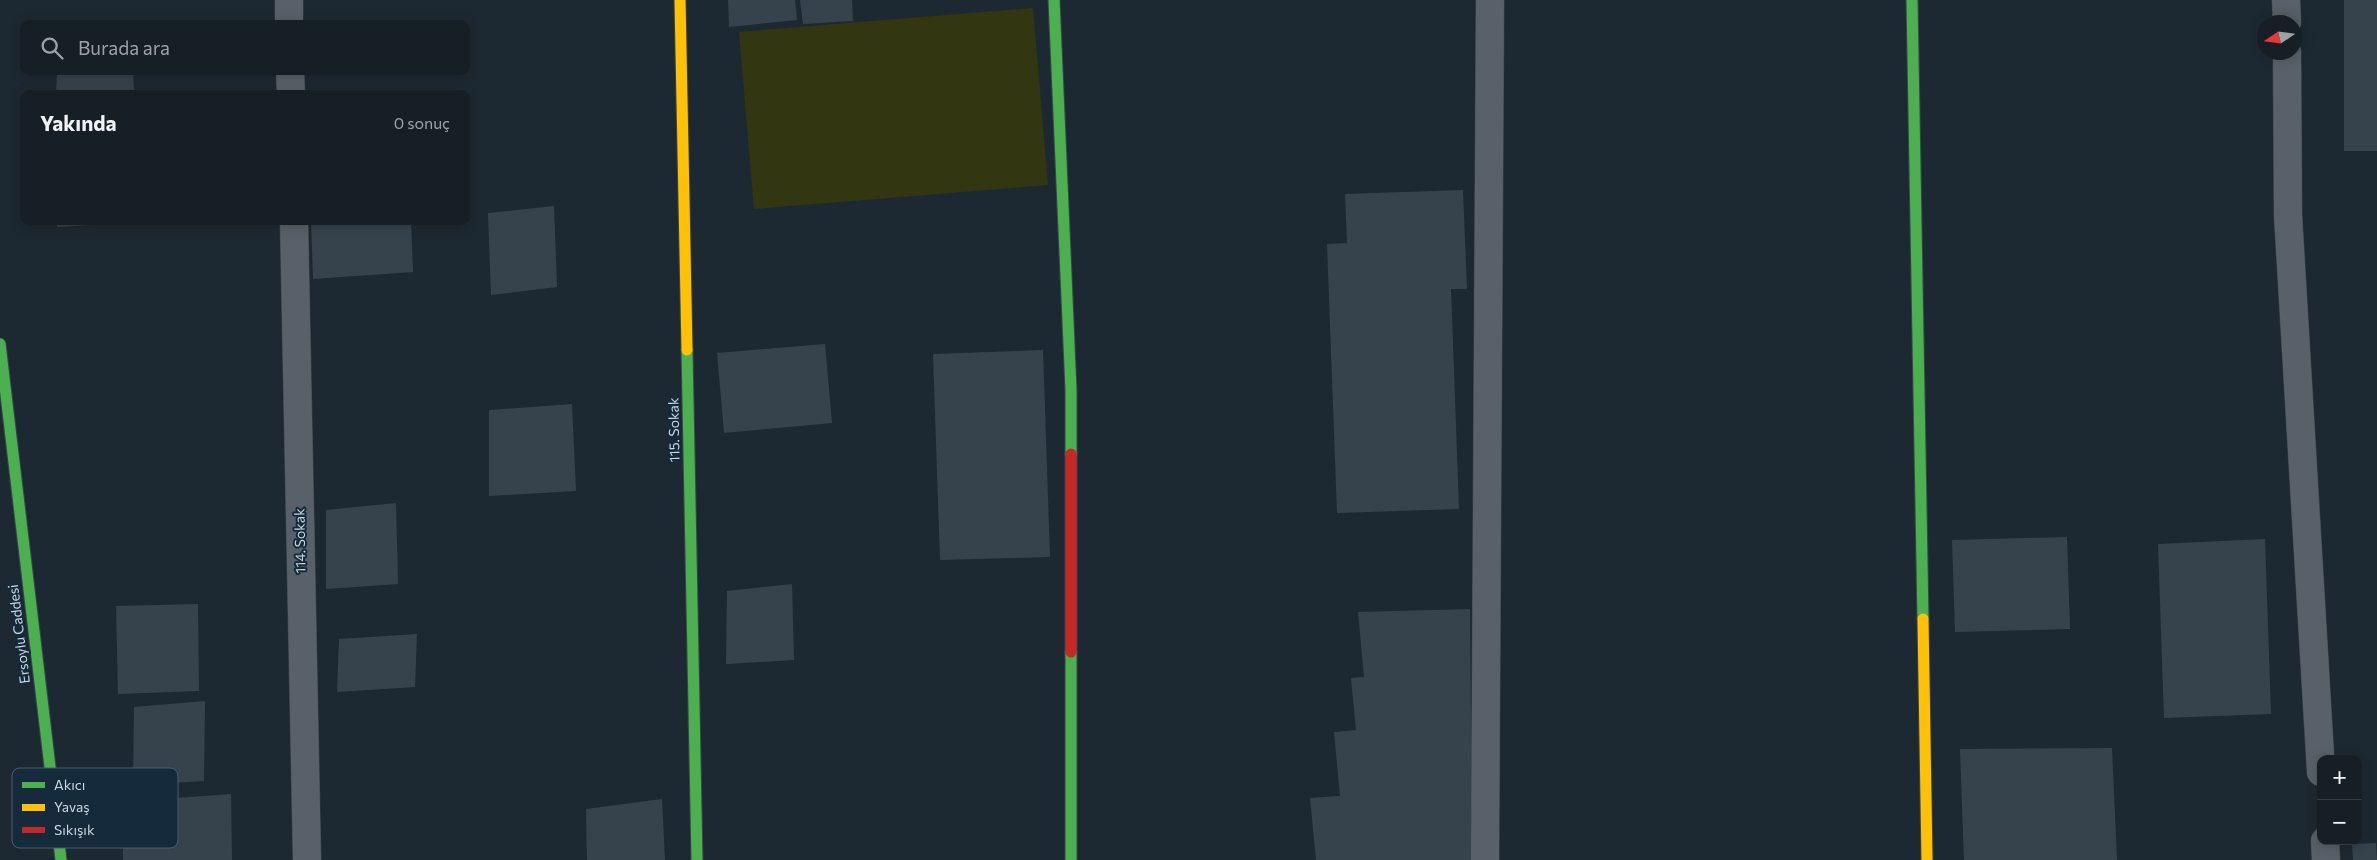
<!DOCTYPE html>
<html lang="tr">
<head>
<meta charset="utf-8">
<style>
  :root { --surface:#161f26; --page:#232c32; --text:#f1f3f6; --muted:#9ea2a7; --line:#353d43 }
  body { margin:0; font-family:Commissioner,sans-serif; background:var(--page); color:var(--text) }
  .controls { position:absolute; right:15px; bottom:15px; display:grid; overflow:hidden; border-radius:10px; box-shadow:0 2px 12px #0003 }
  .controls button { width:45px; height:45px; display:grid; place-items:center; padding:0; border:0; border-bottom:1px solid var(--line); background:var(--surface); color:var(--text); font:25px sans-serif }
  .compass { position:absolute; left:2257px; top:15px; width:45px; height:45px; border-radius:50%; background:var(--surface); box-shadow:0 2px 12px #0003; rotate:257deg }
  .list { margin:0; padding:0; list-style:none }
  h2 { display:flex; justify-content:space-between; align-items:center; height:65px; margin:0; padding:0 20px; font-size:21px }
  h2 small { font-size:16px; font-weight:400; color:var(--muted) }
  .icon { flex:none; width:28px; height:28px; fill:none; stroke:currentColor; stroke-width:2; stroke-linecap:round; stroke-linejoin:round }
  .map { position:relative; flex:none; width:2377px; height:860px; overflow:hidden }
  .search { position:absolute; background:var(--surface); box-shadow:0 2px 12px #0003; left:20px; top:20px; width:450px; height:55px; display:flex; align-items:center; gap:12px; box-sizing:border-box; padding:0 18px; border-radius:10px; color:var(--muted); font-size:19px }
  .panel { position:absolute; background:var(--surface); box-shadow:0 2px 12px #0003; left:20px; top:90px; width:450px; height:135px; border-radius:10px }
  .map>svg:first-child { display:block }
</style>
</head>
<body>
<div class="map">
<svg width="2377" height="860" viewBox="0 0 2377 860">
  <rect width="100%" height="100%" fill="#1d2932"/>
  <polygon fill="#333711" points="1033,8 1048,185 754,209 739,32"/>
  <g fill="#36434d">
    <polygon points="728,0 795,0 797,20 729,27"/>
    <polygon points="800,0 852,0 853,21 803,24"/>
    <rect x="2344" y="0" width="33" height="151"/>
    <polygon points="57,71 133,71 134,94 56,94"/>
    <polygon points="1463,190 1467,289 1451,289 1459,509 1337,513 1327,244 1347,243 1345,194"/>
    <polygon points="554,206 557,287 491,295 488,213"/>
    <polygon points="57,221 128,221 128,223 57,227"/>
    <polygon points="311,221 411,221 413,272 313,279"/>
    <polygon points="825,344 832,423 724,433 717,353"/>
    <polygon points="1043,350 1050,557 940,560 933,354"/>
    <polygon points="572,404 576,491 489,496 489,410"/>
    <polygon points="396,503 398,584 326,589 326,510"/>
    <polygon points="2067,537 2070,629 1955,632 1952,540"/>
    <polygon points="2265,539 2271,714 2164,718 2158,544"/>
    <polygon points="792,584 794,660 726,664 727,591"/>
    <polygon points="198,604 199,691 118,694 116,606"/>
    <polygon points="1470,609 1472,860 1316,860 1310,798 1340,796 1334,732 1356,730 1351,678 1364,677 1358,612"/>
    <polygon points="417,634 415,687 337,692 339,639"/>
    <polygon points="205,701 204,781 133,785 134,707"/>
    <polygon points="2112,748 2117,860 1964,860 1960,749"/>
    <polygon points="231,794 232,860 123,860 122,802"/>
    <polygon points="662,799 665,860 587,860 586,809"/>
    <polygon points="2376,843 2377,860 2353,860 2352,844"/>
  </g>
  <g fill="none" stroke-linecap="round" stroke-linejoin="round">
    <defs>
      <g id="street">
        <polyline points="289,0 289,24"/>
        <polyline points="2286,0 2287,22"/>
        <polyline points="2287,52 2288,215 2321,772"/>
        <polyline points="290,71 291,94"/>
        <polyline points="294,221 307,860"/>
        <polyline points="2325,841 2326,860"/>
        <polyline points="1485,860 1490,0"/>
      </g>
      <g id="fast">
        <polyline points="1054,0 1071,390 1071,454"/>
        <polyline points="1912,0 1923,619"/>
        <polyline points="0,344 61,860"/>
        <polyline points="687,350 697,860"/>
        <polyline points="1071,652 1071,860"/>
      </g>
      <g id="slow">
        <polyline points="680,0 687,350"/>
        <polyline points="1923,619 1927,860"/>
      </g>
      <polyline id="jam" points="1071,454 1071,652"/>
    </defs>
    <use href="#street" stroke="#3b454d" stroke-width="29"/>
    <use href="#fast" stroke="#3b454d" stroke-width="13"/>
    <use href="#slow" stroke="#3b454d" stroke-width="13"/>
    <use href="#jam" stroke="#3b454d" stroke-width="13"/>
    <use href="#street" stroke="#586169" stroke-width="28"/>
    <use href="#fast" stroke="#4caf50" stroke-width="11"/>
    <use href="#slow" stroke="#ffc107" stroke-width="11"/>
    <use href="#jam" stroke="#c62828" stroke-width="11"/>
  </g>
  <g text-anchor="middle" stroke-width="4" stroke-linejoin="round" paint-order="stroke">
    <g font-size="14" fill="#cad7e1" stroke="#152a3a">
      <text transform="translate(674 430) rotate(-91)" y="5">115. Sokak</text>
      <text transform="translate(300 541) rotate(-91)" y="5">114. Sokak</text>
      <text transform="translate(19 634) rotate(-97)" y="5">Ersoylu Caddesi</text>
    </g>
  </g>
  <rect x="12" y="768" width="166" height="80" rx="8" fill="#152a3a" stroke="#4b5e6c" stroke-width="1"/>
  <rect x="22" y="782" width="23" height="6" fill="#4caf50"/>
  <rect x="22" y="804" width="23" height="7" fill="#ffc107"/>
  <rect x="22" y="827" width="23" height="6" fill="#c62828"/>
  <g font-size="14" fill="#cad7e1">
    <text x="54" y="790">Akıcı</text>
    <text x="54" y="812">Yavaş</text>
    <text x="54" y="835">Sıkışık</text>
  </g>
</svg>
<div class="controls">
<button>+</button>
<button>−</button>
</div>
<svg class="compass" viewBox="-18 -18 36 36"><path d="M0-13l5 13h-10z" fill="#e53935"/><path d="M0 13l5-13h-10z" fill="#9ea2a7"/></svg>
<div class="search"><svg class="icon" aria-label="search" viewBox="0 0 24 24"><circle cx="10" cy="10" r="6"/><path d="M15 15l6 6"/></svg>Burada ara</div>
<section class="panel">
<h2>Yakında<small>0 sonuç</small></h2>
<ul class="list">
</ul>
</section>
</div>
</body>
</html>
